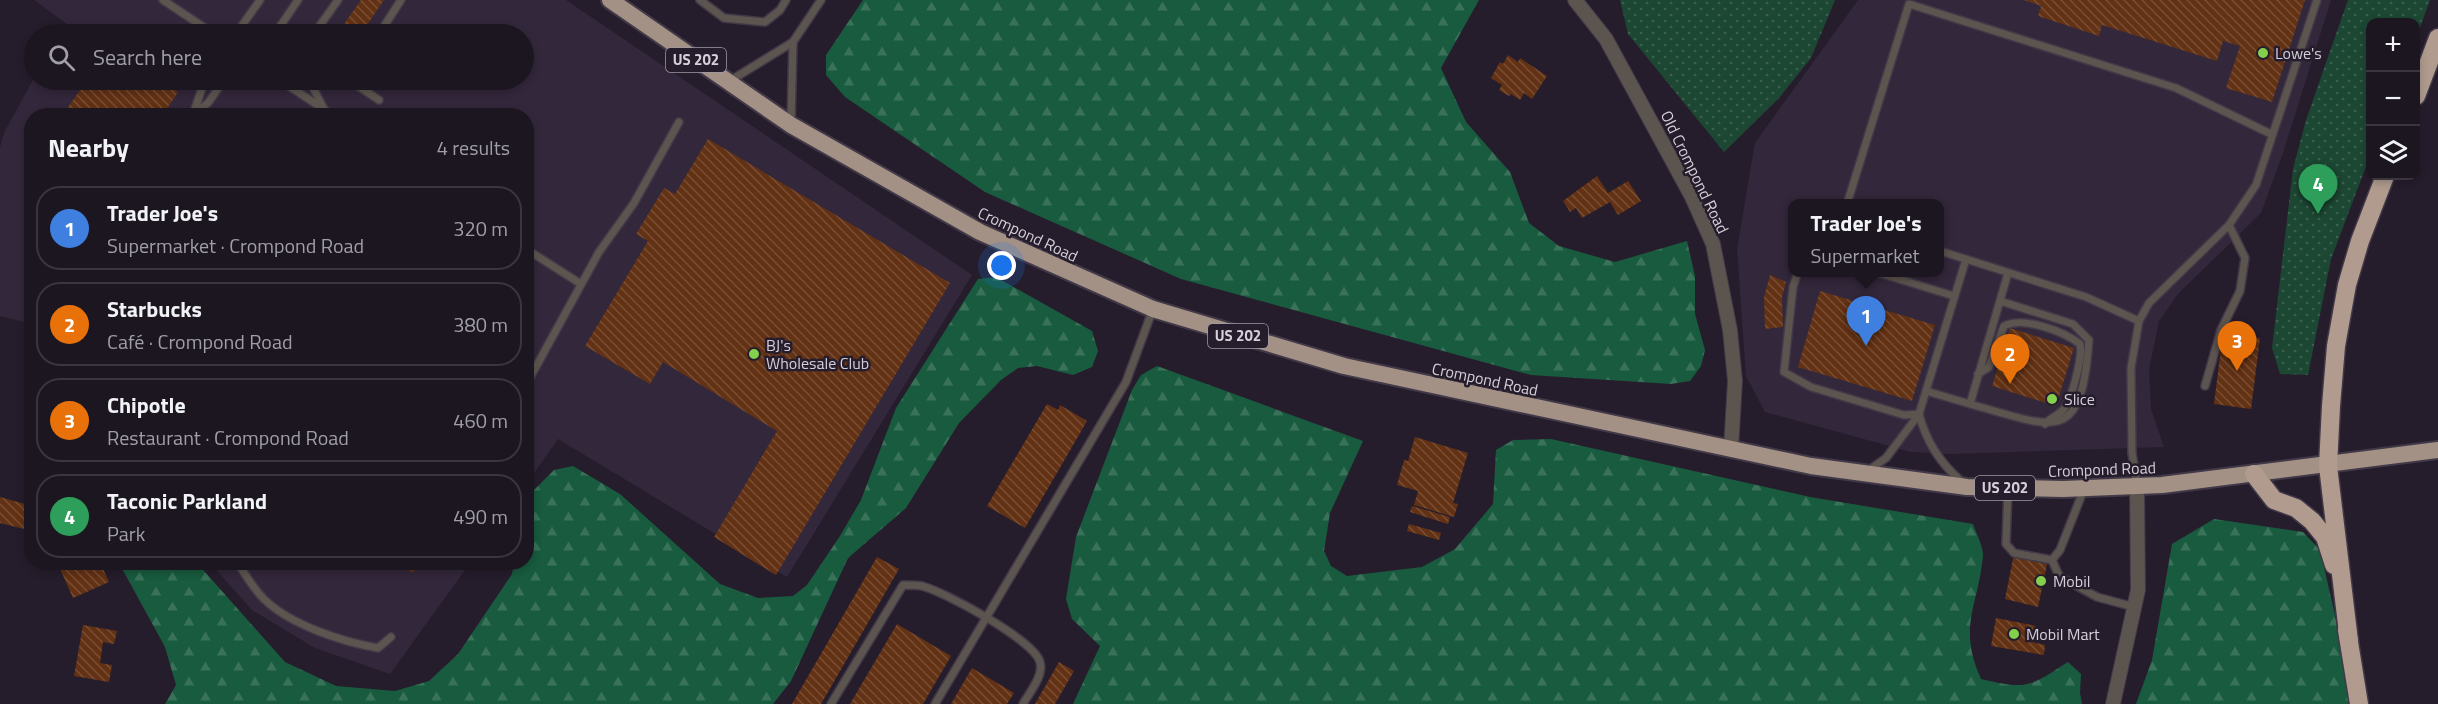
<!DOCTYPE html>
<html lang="en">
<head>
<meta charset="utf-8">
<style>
  :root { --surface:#1c1621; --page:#29232e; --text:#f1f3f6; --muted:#a09fa5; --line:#3a353f; --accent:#8c9099 }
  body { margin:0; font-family:"Titillium Web",sans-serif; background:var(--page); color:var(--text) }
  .controls { position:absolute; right:18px; top:18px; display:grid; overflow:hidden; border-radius:12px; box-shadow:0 3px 9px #0003 }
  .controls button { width:54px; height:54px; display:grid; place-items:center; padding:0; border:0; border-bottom:2px solid var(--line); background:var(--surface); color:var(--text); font:30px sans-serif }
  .you { position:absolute; left:1002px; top:266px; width:21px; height:21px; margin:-15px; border:4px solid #fff; border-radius:50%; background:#1a73e8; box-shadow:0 0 0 9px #1a73e833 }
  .badge { display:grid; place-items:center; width:39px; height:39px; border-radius:50%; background:var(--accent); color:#fff; font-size:20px; font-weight:700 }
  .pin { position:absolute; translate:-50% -50px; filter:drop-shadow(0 2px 3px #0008) }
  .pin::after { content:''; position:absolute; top:32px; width:21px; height:18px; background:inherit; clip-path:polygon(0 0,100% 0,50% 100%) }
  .popup { position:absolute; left:1788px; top:199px; width:156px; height:78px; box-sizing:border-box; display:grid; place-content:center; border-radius:12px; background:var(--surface); filter:drop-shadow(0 2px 4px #0005); font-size:20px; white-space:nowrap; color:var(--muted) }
  .popup b { font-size:22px; color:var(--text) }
  .popup::after { content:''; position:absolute; left:50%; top:100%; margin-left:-12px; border:12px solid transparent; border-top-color:var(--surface) }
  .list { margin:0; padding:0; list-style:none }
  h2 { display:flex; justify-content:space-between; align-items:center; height:78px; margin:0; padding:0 24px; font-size:26px }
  h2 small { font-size:20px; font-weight:400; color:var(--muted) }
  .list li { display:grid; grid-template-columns:39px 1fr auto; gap:18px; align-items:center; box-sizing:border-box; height:84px; margin:0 12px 12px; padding:0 12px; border:2px solid var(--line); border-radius:24px }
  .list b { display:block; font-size:22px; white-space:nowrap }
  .list p { margin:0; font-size:20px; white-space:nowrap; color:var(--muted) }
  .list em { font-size:20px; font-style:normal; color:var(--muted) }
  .icon { flex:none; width:33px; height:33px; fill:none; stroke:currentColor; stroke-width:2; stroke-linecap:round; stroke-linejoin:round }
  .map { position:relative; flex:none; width:2438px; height:704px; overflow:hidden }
  .search { position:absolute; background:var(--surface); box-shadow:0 3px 9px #0003; left:24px; top:24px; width:510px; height:66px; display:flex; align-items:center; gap:15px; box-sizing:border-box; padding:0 21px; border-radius:33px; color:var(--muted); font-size:22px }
  .panel { position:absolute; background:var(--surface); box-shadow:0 3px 9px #0003; left:24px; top:108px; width:510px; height:462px; border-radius:24px }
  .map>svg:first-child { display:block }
</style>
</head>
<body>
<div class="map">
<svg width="2438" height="704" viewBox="0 0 2438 704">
  <defs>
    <pattern id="grass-dots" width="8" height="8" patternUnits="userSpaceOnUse" patternTransform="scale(1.5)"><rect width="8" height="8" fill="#1c4732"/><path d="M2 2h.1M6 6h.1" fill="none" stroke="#3c604f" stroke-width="1.8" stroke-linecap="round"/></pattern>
    <pattern id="forest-firs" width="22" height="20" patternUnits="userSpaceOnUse" patternTransform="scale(1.5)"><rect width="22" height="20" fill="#185b3e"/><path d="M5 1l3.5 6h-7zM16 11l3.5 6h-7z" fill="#397259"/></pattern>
    <pattern id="building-back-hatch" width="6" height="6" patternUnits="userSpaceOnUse" patternTransform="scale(1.5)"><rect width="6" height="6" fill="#633113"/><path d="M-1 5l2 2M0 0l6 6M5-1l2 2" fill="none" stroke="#784e35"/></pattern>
  </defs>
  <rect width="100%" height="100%" fill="#261d2c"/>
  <g fill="#33273b" fill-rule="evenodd">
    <polygon points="34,0 566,0 972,275 787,577 558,439 527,483 526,116 32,116 31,340 28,323 0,316 0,147 5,131 34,78 524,80 524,34 61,34 67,24"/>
    <path d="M1858,0H2331L2283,153L2261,213L2178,294L2159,321L2149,370L2151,409L2164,447L1952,454L1911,452L1765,412L1746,376L1737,249L1755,143ZM1792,204H1940V272H1792Z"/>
    <polygon points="210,563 470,563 390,674 315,648 252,610"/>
  </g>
  <g fill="url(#grass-dots)">
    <polygon points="1620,0 1835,0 1811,58 1779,98 1724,152 1628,34"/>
    <polygon points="2348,0 2430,0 2416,38 2416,22 2370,22 2370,156 2331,259 2308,375 2280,374 2272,348 2293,169 2306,120"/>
  </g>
  <g fill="url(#forest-firs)">
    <polygon points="863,0 1479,0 1441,68 1466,122 1510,172 1529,223 1559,246 1615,262 1687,241 1695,276 1695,314 1705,350 1701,366 1690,381 1671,384 1531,375 1181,279 985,192 845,97 826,75 826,55"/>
    <polygon points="996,277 1092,331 1098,351 1092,367 1073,375 1037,366 1018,368 1001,380 959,423 906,508 848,558 791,681 773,704 165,704 176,685 165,647 119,563 197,563 285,662 336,686 395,691 429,681 458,654 512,574 514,563 526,562 527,497 554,470 573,466 620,494 720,584 758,598 793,596 807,585 840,536 861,500 896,408 978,279"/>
    <path d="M1157,366L1363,441L1330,513L1324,551L1331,566L1347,576L1422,567L1455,549L1493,504L1496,450L1513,440L1551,439L1810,497L1973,524C1976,533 1983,546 1983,555C1979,605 1957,626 1981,679C2028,690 2029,687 2068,662L2081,674L2080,693L2082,704H1073L1100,646L1072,619L1066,599L1076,537L1132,390L1141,375Z"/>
    <polygon points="2214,519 2303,532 2320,550 2335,615 2349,704 2136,704 2152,660 2172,544"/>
  </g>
  <g fill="url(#building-back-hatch)">
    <polygon points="361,0 384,0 361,34 337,34"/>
    <polygon points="2024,0 2305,0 2272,102 2226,88 2240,46 2223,41 2217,61 2102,25 2099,36 2038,16 2041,6"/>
    <polygon points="1508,55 1518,62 1520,58 1547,76 1532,99 1524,93 1520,100 1511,94 1509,96 1499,90 1502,85 1491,78 1500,62 1503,64"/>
    <polygon points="87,80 161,80 178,92 162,116 68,116 64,113"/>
    <polygon points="708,139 950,283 776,575 714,537 777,431 663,362 650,384 585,346 648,241 636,234 664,188 675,194"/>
    <polygon points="1597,176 1608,193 1628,181 1641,201 1618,215 1610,202 1582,218 1576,208 1570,212 1563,201"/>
    <polygon points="1770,275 1786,282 1782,297 1783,327 1765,329 1764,297"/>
    <polygon points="1820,291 1935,325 1912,401 1798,367"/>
    <polygon points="2010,328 2074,348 2056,406 1992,386"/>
    <polygon points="2223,333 2260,338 2251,409 2214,404"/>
    <polygon points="1047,404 1058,410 1060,405 1087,421 1025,528 987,506"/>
    <polygon points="1415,437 1468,453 1453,503 1458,504 1454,517 1414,505 1418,491 1397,485 1404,460 1408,461"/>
    <polygon points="0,497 32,506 28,530 0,523"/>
    <polygon points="1412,506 1450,517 1448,524 1410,512"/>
    <polygon points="1409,524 1441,533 1439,540 1407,531"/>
    <polygon points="2014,554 2043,560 2042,563 2047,564 2038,607 2005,599"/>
    <polygon points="877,557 899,569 821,704 792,704"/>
    <polygon points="57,562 82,562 85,568 100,562 109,582 73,598"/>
    <polygon points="397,562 420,562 413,573"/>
    <polygon points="1996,618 2036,626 2032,642 2045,645 2044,655 1991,646"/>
    <polygon points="897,624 951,656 923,704 850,704"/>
    <polygon points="83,625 117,631 114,644 103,642 100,663 112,665 109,682 74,676"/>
    <polygon points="1059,662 1074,671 1055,704 1035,704"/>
    <polygon points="972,668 1014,693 1007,704 951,704"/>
  </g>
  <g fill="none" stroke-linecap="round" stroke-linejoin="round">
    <defs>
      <g id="service">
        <polyline points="163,0 214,34"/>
        <polyline points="700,0 724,18 765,22 780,10 786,0"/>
        <polyline points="281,25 287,34"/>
        <polyline points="236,34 260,0"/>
        <polyline points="275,34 298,0"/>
        <polyline points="319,34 316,31 338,0"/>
        <polyline points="379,34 401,0"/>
        <polyline points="280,80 334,116"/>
        <polyline points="309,80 324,109"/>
        <polyline points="349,80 379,100"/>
        <polyline points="728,82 793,42 821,0"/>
        <polyline points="193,114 205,80"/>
        <polyline points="192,115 208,103 224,80"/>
        <polyline points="791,124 793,42"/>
        <polyline points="1847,204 1909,4 2176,88 2271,134"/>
        <polyline points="526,249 581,284"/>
        <polyline points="1940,251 2086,297 2139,321"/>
        <polyline points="1798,272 1793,287 1784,372 1811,387 1904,415 1919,414"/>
        <polyline points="1876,272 1954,296"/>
        <path d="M2000,301L2073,324L2089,340C2081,446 2056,428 1970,404L2008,273"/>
        <path d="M1978,374L1989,367L2004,326C2023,316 2063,331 2080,344C2083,357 2072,398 2064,409C2059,415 2050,418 2045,424"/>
        <polyline points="526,385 599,252 634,203 679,122"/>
        <polyline points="2205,386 2221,330 2240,291 2245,258 2229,225"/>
        <polyline points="1926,391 1970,404"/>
        <path d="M1919,414C1926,441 1940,463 1961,481"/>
        <polyline points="526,418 529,424"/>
        <polyline points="1869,470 1886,458 1919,414 1966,259"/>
        <polyline points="2137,485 2132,453 2131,368 2139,321 2149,303 2229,225 2256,185 2317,0"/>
        <polyline points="2008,488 2006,544 2014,553 2052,560"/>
        <polyline points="2052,560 2059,576 2097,597 2134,607"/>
        <polyline points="2052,560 2060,550 2084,489"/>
        <path d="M237,562C246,575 254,590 265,600C291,625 343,642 378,648L391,637"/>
        <path d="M831,704L903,585C909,585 916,585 922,586C945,592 1034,640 1040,662C1044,676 1029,693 1023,704"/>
        <polyline points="935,704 1126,382 1153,309"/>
      </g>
      <g id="minor">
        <polyline points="1575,0 1606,39 1692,197 1713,244 1730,330 1735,381 1731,449"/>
        <polyline points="2113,704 2138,590 2137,486"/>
      </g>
      <polyline id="trunk" points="610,0 791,125 980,232 1153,309 1344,366 1811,466 1967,487 2063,489 2162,485 2438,450"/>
      <g id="motorway">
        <polyline points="2416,96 2438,38"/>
        <polyline points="2254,474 2274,500 2296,508 2312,521 2325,537 2334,565"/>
        <polyline points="2347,630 2359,704"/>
        <polyline points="2349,641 2328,466 2331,406 2336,346 2347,285 2360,241 2385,176"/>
      </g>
    </defs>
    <use href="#service" stroke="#423948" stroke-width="10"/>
    <use href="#minor" stroke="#423948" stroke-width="16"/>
    <use href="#trunk" stroke="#423948" stroke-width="20"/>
    <use href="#motorway" stroke="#423948" stroke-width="21"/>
    <polyline stroke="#7c7481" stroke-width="3" stroke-dasharray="3 4.5" stroke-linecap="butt" points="1940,266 1941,266"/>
    <use href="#service" stroke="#5c544f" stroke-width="7"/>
    <use href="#minor" stroke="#5c544f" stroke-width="14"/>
    <use href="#trunk" stroke="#a49185" stroke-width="16"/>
    <use href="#motorway" stroke="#b09b8e" stroke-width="18"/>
  </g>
  <g fill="#84d04e" stroke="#261d2c" stroke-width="2">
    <circle cx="2263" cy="53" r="6"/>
    <circle cx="754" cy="354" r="6"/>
    <circle cx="2052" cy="399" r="6"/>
    <circle cx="2041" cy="581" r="6"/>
    <circle cx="2014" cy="634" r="6"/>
  </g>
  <g text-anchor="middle" stroke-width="5" stroke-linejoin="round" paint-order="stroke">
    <g fill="#261d2c" stroke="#a09aa5" stroke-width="1.5">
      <rect x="666" y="48" width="60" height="24" rx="4.5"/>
      <rect x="1208" y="324" width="60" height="24" rx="4.5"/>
      <rect x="1975" y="476" width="60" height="24" rx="4.5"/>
    </g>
    <g font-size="15" font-weight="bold" fill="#d5cfd9">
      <text x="696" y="65">US 202</text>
      <text x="1238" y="341">US 202</text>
      <text x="2005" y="493">US 202</text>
    </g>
    <g font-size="16" fill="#d5cfd9" stroke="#261d2c" text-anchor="start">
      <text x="2275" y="59">Lowe's</text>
      <text x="766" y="351">BJ's<tspan x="766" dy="18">Wholesale Club</tspan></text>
      <text x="2064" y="405">Slice</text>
      <text x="2053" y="587">Mobil</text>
      <text x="2026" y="640">Mobil Mart</text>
    </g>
    <g font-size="16" fill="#d5cfd9" stroke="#261d2c">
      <text transform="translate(1695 172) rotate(64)" y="6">Old Crompond Road</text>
      <text transform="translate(1028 234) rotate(25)" y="6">Crompond Road</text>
      <text transform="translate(1485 379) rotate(12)" y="6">Crompond Road</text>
      <text transform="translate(2102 469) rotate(-2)" y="6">Crompond Road</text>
    </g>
  </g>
</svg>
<div class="controls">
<button>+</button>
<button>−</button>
<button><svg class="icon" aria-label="layers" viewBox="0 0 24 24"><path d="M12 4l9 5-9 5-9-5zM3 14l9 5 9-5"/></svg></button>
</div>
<div class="you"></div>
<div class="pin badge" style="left:1866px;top:346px;background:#3f7fe0">1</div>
<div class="popup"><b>Trader Joe's</b>Supermarket</div>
<div class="pin badge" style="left:2010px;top:384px;background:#e8710a">2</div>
<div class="pin badge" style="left:2237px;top:371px;background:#e8710a">3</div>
<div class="pin badge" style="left:2318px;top:214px;background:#2e9e5b">4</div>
<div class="search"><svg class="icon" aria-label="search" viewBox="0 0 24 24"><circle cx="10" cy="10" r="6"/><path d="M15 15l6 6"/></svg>Search here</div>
<section class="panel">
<h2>Nearby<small>4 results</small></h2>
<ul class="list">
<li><span class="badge" style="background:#3f7fe0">1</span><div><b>Trader Joe's</b><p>Supermarket · Crompond Road</p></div><em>320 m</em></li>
<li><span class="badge" style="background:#e8710a">2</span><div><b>Starbucks</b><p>Café · Crompond Road</p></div><em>380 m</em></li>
<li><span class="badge" style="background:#e8710a">3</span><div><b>Chipotle</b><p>Restaurant · Crompond Road</p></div><em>460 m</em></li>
<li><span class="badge" style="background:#2e9e5b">4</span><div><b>Taconic Parkland</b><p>Park</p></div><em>490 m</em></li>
</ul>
</section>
</div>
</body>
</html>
